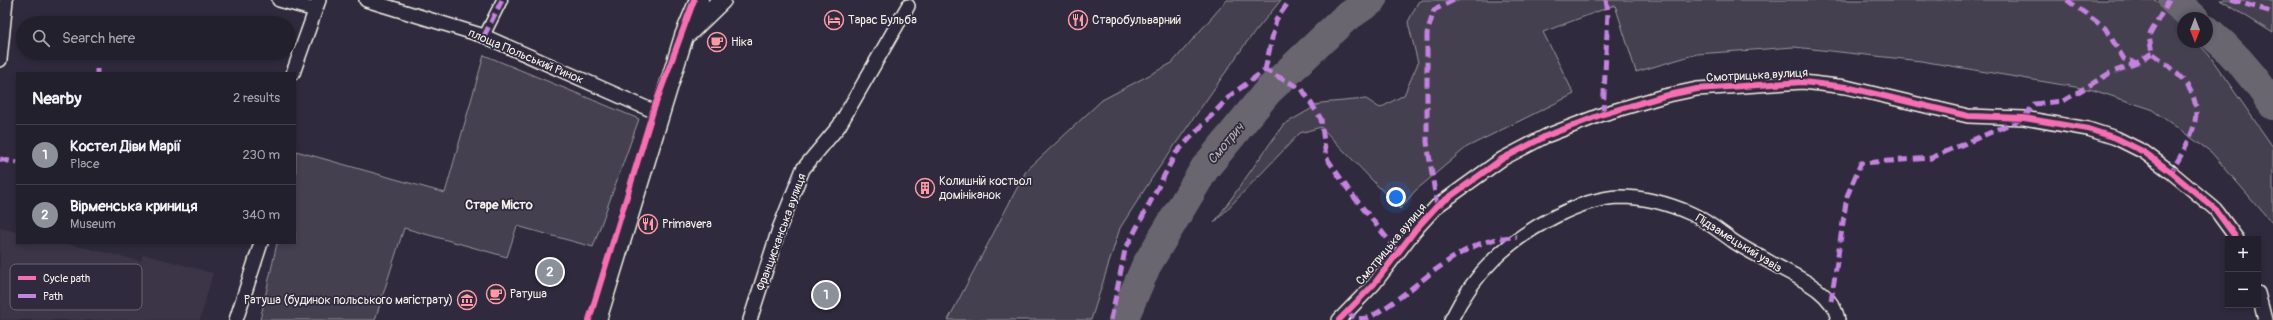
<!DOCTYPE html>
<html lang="en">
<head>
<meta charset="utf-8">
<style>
  :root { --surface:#23202e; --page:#2b2836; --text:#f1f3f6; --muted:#a3a3aa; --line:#403e4a; --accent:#8c9099 }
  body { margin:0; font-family:Pangolin,sans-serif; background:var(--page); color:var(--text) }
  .controls { position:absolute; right:12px; bottom:12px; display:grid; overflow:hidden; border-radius:0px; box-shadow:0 2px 6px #0003 }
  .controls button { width:36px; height:36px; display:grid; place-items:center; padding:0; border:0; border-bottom:1px solid var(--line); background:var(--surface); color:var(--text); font:20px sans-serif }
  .compass { position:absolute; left:2177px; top:12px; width:36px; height:36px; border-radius:50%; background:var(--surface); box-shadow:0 2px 6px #0003; rotate:180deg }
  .you { position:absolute; left:1396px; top:197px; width:14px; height:14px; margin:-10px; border:3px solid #fff; border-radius:50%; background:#1a73e8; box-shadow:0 0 0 6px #1a73e833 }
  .badge { display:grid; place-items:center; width:26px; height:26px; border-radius:50%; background:var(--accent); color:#fff; font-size:13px; font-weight:700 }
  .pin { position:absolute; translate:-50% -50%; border:2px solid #fff; box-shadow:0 1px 4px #0006 }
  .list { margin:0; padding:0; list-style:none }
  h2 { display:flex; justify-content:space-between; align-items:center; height:52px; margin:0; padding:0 16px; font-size:17px }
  h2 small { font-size:13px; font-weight:400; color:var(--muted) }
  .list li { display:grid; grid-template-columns:26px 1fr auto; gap:12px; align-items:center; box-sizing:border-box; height:60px; padding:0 16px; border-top:1px solid var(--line) }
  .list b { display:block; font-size:15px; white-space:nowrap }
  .list p { margin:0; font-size:13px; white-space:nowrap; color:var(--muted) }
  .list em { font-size:13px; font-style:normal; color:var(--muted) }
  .icon { flex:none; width:22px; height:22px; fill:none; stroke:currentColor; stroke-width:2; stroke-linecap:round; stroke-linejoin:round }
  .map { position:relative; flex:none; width:2273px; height:320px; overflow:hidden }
  .search { position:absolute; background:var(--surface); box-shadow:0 2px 6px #0003; left:16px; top:16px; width:280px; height:44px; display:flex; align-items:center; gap:10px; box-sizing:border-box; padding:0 14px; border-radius:22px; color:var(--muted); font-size:15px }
  .panel { position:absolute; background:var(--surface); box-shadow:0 2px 6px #0003; left:16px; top:72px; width:280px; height:172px; border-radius:0px }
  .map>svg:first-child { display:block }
</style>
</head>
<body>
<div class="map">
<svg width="2273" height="320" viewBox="0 0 2273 320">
  <rect width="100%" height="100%" fill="#2f2a3d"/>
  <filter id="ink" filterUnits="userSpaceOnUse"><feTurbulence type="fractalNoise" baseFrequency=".025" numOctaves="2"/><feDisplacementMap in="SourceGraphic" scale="8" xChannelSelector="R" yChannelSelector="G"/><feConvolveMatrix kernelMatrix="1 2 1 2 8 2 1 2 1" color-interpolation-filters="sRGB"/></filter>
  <g filter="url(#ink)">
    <polygon fill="#3b3647" points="0,228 17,232 17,243 64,243 141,261 143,254 213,273 200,320 0,320"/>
    <g fill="#454050" stroke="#9c989c">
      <polygon points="1227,0 1281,0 1246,43 1154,175 1120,228 1091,320 948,320 1026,171 1102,100 1172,63"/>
      <polygon points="1422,0 2155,0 2183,26 2183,42 2197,42 2209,55 2273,147 2273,224 2211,152 2151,109 2093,90 1921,61 1794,47 1697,54 1636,72 1615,5 1543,32 1574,94 1467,147 1415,191 1400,209 1321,127 1300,133 1214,223 1283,125 1321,103 1366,99 1380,108 1404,95 1418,63 1408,22 1418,2"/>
      <polygon points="2220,0 2273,0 2273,33"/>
      <polygon points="484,55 639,119 593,247 517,226 507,257 404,228 375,320 260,320 277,243 295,243 296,151 445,193"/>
    </g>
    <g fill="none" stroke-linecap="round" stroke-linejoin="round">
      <g stroke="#6a6670" stroke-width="30">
        <polyline points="2173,0 2194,18"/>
        <path d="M2207,30C2232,51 2255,77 2273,105"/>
        <polyline points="1123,320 1146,266 1205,168 1268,91 1344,19 1372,0"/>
      </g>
      <defs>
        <polyline id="pedestrian" points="484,36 502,0"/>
        <g id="minor">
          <polyline points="279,0 315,10"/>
          <polyline points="366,0 484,36 660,114"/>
          <polyline points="0,60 6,0"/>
          <polyline points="293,73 319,0"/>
          <polyline points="2258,293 2265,320"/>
          <polyline points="236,320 261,243"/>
          <polyline points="750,320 779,229 803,169 839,126 908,6"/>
          <polyline points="1339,320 1374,284 1416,229 1437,206 1502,159 1546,136 1603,114 1664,96 1697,89 1803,82 1846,87 1968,116 2024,118 2088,129 2116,138 2144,152 2171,172 2215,209 2237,239"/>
          <path d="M1451,320C1475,271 1508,240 1556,216C1576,206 1597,198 1619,197C1644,197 1670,204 1692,214C1707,221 1719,231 1733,241C1743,248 1755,254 1766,260C1791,275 1833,289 1838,320"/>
        </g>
        <g id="secondary">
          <polyline points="689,32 722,0"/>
          <polyline points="597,320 684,36 699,0"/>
        </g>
      </defs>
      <use href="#pedestrian" stroke="#f4f1e8" stroke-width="13"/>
      <use href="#minor" stroke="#f4f1e8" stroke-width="16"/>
      <use href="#secondary" stroke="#f4f1e8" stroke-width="21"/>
      <use href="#pedestrian" stroke="#2f2a3d" stroke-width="10"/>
      <use href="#minor" stroke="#2f2a3d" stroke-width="13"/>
      <use href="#secondary" stroke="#2f2a3d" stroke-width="18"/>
      <g stroke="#c483df" stroke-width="5" stroke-dasharray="10 5" stroke-linecap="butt">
        <polyline points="2067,0 2105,28 2124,59 2137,63 2152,53"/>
        <path d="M2169,0L2149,36L2152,53C2208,93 2206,116 2171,172"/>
        <polyline points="2231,0 2273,12"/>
        <polyline points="484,36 502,0"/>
        <polyline points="97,69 97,73"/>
        <polyline points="1265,70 1276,20 1290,0"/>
        <polyline points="1603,114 1608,12 1606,0"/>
        <polyline points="0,159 17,163"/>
        <polyline points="1437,206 1427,142 1427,34 1434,10 1454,0"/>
        <polyline points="1831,301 1847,196 1861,163 1931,158 2024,118 2034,104 2063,101 2110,73 2137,63"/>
        <path d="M1346,312L1357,319L1368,318C1416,293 1458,236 1517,237"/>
        <polyline points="1111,320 1125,250 1176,153 1231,95 1265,70 1302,89 1321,119 1326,157 1350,192 1399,253"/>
      </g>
      <defs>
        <g id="cycleway">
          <polyline points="589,320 653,111 694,0"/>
          <polyline points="1339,320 1374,284 1416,229 1437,206 1502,159 1546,136 1603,114 1664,96 1697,89 1803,82 1846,87 1968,116 2024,118 2088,129 2116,138 2144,152 2171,172 2215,209 2237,239"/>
        </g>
      </defs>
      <use href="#cycleway" stroke="#2f2a3d" stroke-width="8"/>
      <use href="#cycleway" stroke="#f96db3" stroke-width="6"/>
    </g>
  </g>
  <defs>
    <symbol id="hotel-ring" viewBox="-11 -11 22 22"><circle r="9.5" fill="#2f2a3d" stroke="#ff9aa2" stroke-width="1.5"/><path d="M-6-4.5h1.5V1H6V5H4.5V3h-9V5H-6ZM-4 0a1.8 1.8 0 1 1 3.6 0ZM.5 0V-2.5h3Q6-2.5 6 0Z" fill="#ff9aa2"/></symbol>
    <symbol id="restaurant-ring" viewBox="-11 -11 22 22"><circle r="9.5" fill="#2f2a3d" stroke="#ff9aa2" stroke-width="1.5"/><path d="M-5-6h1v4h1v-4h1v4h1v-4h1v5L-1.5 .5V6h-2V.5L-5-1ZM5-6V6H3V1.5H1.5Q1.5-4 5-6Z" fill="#ff9aa2"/></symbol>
    <symbol id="cafe-ring" viewBox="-11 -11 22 22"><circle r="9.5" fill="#2f2a3d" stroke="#ff9aa2" stroke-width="1.5"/><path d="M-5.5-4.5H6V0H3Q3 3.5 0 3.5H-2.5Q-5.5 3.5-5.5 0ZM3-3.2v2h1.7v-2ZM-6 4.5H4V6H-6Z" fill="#ff9aa2"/></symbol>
    <symbol id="building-ring" viewBox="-11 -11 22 22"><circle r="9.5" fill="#2f2a3d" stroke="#ff9aa2" stroke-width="1.5"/><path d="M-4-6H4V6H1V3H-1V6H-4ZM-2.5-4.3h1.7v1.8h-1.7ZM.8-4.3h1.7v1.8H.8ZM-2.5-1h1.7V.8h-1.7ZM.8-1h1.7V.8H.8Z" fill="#ff9aa2"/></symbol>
    <symbol id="museum-ring" viewBox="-11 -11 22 22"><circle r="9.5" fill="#2f2a3d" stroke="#ff9aa2" stroke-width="1.5"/><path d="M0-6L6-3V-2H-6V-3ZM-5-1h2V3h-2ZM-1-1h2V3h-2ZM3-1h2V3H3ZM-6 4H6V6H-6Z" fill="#ff9aa2"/></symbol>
  </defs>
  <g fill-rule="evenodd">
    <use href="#hotel-ring" x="823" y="9" width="22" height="22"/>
    <use href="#restaurant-ring" x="1067" y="9" width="22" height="22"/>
    <use href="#cafe-ring" x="706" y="31" width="22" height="22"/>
    <use href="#building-ring" x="914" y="177" width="22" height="22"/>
    <use href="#restaurant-ring" x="637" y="213" width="22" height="22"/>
    <use href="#cafe-ring" x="485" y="283" width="22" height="22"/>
    <use href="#museum-ring" x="456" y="289" width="22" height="22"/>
  </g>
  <g text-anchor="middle" stroke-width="3.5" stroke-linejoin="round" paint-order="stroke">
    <g font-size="12" fill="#f4f1e8" stroke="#2f2a3d" text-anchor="start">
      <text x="848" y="24">Тарас Бульба</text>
      <text x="1092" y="24">Старобульварний</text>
      <text x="731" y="46">Ніка</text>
      <text x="939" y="185">Колишній костьол<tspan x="939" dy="14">домініканок</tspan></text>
      <text x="662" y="228">Primavera</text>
      <text x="510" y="298">Ратуша</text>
      <text x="453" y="304" text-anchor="end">Ратуша (будинок польського магістрату)</text>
    </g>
    <g font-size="12" fill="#f4f1e8" stroke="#2f2a3d">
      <text transform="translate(526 56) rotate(23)" y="4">площа Польський Ринок</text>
      <text transform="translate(1757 75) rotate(-3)" y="4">Смотрицька вулиця</text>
      <text transform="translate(781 232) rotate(-70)" y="4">Францисканська вулиця</text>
      <text transform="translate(1739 243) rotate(32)" y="4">Підзамецький узвіз</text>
      <text transform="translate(1391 244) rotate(-50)" y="4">Смотрицька вулиця</text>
    </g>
    <g font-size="13" font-style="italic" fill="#b6b2b2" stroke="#2f2a3d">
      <text transform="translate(1225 143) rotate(-50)" y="5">Смотрич</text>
    </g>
    <g font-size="13" font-weight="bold" fill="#f4f1e8" stroke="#2f2a3d">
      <text x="499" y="209">Старе Місто</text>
    </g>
  </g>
  <rect x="10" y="264" width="132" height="46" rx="6" fill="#2f2a3d" stroke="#6a6670" stroke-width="1"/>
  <rect x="18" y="276" width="18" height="4" fill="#f96db3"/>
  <rect x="18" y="294" width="18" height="4" fill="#c483df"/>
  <g font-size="11" fill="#f4f1e8">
    <text x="43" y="282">Cycle path</text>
    <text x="43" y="300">Path</text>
  </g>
</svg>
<div class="controls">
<button>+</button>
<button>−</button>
</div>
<svg class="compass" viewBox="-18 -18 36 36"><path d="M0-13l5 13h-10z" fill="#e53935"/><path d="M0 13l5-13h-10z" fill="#a3a3aa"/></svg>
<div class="you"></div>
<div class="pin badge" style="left:826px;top:295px">1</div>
<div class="pin badge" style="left:550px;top:272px">2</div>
<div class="search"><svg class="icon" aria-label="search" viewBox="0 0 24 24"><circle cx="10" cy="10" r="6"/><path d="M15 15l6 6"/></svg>Search here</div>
<section class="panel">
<h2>Nearby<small>2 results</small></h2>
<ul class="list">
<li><span class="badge">1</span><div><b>Костел Діви Марії</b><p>Place</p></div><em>230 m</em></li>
<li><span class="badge">2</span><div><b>Вірменська криниця</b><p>Museum</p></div><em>340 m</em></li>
</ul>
</section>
</div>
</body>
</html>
